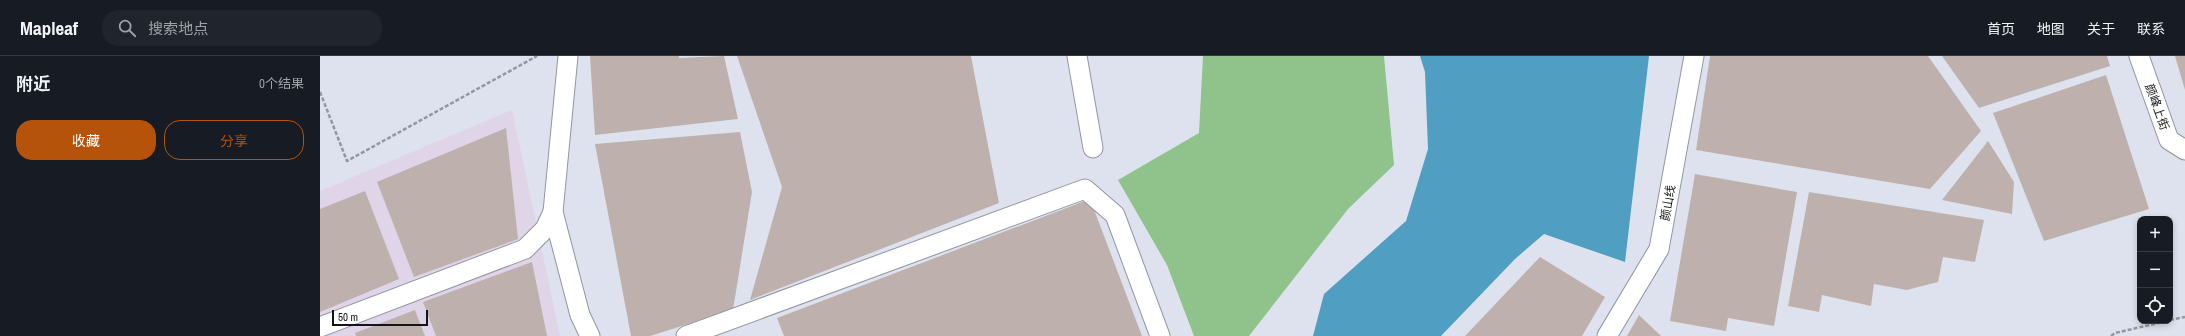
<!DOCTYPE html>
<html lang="zh">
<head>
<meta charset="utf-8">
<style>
  :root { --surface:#171b24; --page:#20242c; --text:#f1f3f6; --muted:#9ea1a6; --line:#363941; --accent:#b45309 }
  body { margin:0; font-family:"Archivo Narrow","Noto Sans SC",sans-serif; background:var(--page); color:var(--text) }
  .controls { position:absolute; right:12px; bottom:12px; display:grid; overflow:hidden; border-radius:8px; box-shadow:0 2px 6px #0003 }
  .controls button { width:36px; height:36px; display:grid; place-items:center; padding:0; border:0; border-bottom:1px solid var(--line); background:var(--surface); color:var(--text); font:20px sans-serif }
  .scale { position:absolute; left:12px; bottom:10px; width:96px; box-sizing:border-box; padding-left:4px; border:2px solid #131418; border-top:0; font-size:11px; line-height:14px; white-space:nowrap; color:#131418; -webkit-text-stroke:3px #fff; paint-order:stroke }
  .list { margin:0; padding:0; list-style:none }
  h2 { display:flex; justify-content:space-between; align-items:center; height:52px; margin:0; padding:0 16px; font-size:17px }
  h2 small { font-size:13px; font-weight:400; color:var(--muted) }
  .actions { display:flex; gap:8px; padding:12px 16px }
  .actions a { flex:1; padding:9px 0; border:1px solid var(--accent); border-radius:16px; text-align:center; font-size:14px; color:var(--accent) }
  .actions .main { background:var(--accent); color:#fff }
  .icon { flex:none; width:22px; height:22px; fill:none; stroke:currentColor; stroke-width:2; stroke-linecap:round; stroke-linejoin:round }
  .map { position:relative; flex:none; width:1865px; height:280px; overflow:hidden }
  header { display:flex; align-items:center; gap:24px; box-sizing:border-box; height:56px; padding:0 20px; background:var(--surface); border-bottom:1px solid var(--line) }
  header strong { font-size:19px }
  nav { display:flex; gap:22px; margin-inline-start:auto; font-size:14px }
  .search { width:280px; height:36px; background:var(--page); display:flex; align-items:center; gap:10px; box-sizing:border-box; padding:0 14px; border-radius:16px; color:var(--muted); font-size:15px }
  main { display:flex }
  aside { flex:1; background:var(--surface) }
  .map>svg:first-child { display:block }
</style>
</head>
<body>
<header>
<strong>Mapleaf</strong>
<div class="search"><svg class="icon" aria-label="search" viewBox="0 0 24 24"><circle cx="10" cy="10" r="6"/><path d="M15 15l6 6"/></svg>搜索地点</div>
<nav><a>首页</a><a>地图</a><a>关于</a><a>联系</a></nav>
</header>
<main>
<aside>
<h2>附近<small>0个结果</small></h2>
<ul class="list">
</ul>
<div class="actions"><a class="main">收藏</a><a>分享</a></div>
</aside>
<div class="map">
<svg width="1865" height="280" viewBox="0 0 1865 280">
  <rect width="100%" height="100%" fill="#dee2ee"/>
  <polygon fill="#dfd4e8" points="192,54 240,280 0,280 0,135"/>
  <polygon fill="#90c28c" points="883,0 1064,0 1074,109 1028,153 929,280 874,280 847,209 798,124 879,77"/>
  <polygon fill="#509ec1" points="1100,0 1329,0 1305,206 1224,178 1195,203 1121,280 993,280 1004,238 1086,165 1108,93 1105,16"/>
  <g fill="#beb1ad">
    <polygon points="270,0 359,0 359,2 404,0 418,63 275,79"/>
    <polygon points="417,0 651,0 679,147 430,244 462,131"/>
    <polygon points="1390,0 1608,0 1661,75 1610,133 1376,94"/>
    <polygon points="1622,0 1787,0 1790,10 1659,52"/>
    <polygon points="1855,0 1865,0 1865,34"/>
    <polygon points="1786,19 1829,153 1724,185 1673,57"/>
    <polygon points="186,72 198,183 94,221 57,126"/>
    <polygon points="420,76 432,136 413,254 330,280 311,280 275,88"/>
    <polygon points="1668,85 1694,126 1692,158 1622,144"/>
    <polygon points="1375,118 1477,136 1454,270 1408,262 1406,275 1350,265"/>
    <polygon points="45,135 79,223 0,256 0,153"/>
    <polygon points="1489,136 1664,164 1655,206 1623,201 1618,226 1587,234 1554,228 1551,250 1502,239 1499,256 1468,250"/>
    <polygon points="770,143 822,280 464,280 457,262"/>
    <polygon points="1220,201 1285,241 1262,280 1145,280"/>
    <polygon points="212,206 227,280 116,280 103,246"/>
    <polygon points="95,254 105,280 36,280 35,277"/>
    <polygon points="1319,259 1341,280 1307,280"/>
  </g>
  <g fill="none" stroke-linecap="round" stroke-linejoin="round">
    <defs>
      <g id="minor">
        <polyline points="248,0 233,156 260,259 270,280"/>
        <polyline points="757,0 773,92"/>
        <polyline points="1819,0 1849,84 1865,94"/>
        <polyline points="0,271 205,193 225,173 233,156"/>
        <polyline points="366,280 765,133 795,159 840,280"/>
        <polyline points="1287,280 1339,193 1374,0"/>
      </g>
    </defs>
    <use href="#minor" stroke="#9195a0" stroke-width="21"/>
    <g stroke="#9497a0" stroke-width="2.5" stroke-dasharray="4 2" stroke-linecap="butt">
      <polyline points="0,36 27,105 217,0"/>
      <polyline points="1850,264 1865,261"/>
      <polyline points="1791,280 1795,277 1847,265"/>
    </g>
    <use href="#minor" stroke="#fff" stroke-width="19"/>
  </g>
  <g text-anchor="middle" stroke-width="3.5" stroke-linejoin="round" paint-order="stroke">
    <g font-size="12" fill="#131418" stroke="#fff">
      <text transform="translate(1837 51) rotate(70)" y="4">颜峰上街</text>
      <text transform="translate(1348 147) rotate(-80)" y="4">颜山线</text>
    </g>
  </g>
</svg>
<div class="controls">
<button>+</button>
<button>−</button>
<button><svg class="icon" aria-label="locate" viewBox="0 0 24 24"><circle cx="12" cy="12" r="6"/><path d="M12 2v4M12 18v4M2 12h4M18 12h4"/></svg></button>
</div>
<div class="scale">50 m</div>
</div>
</main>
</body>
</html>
